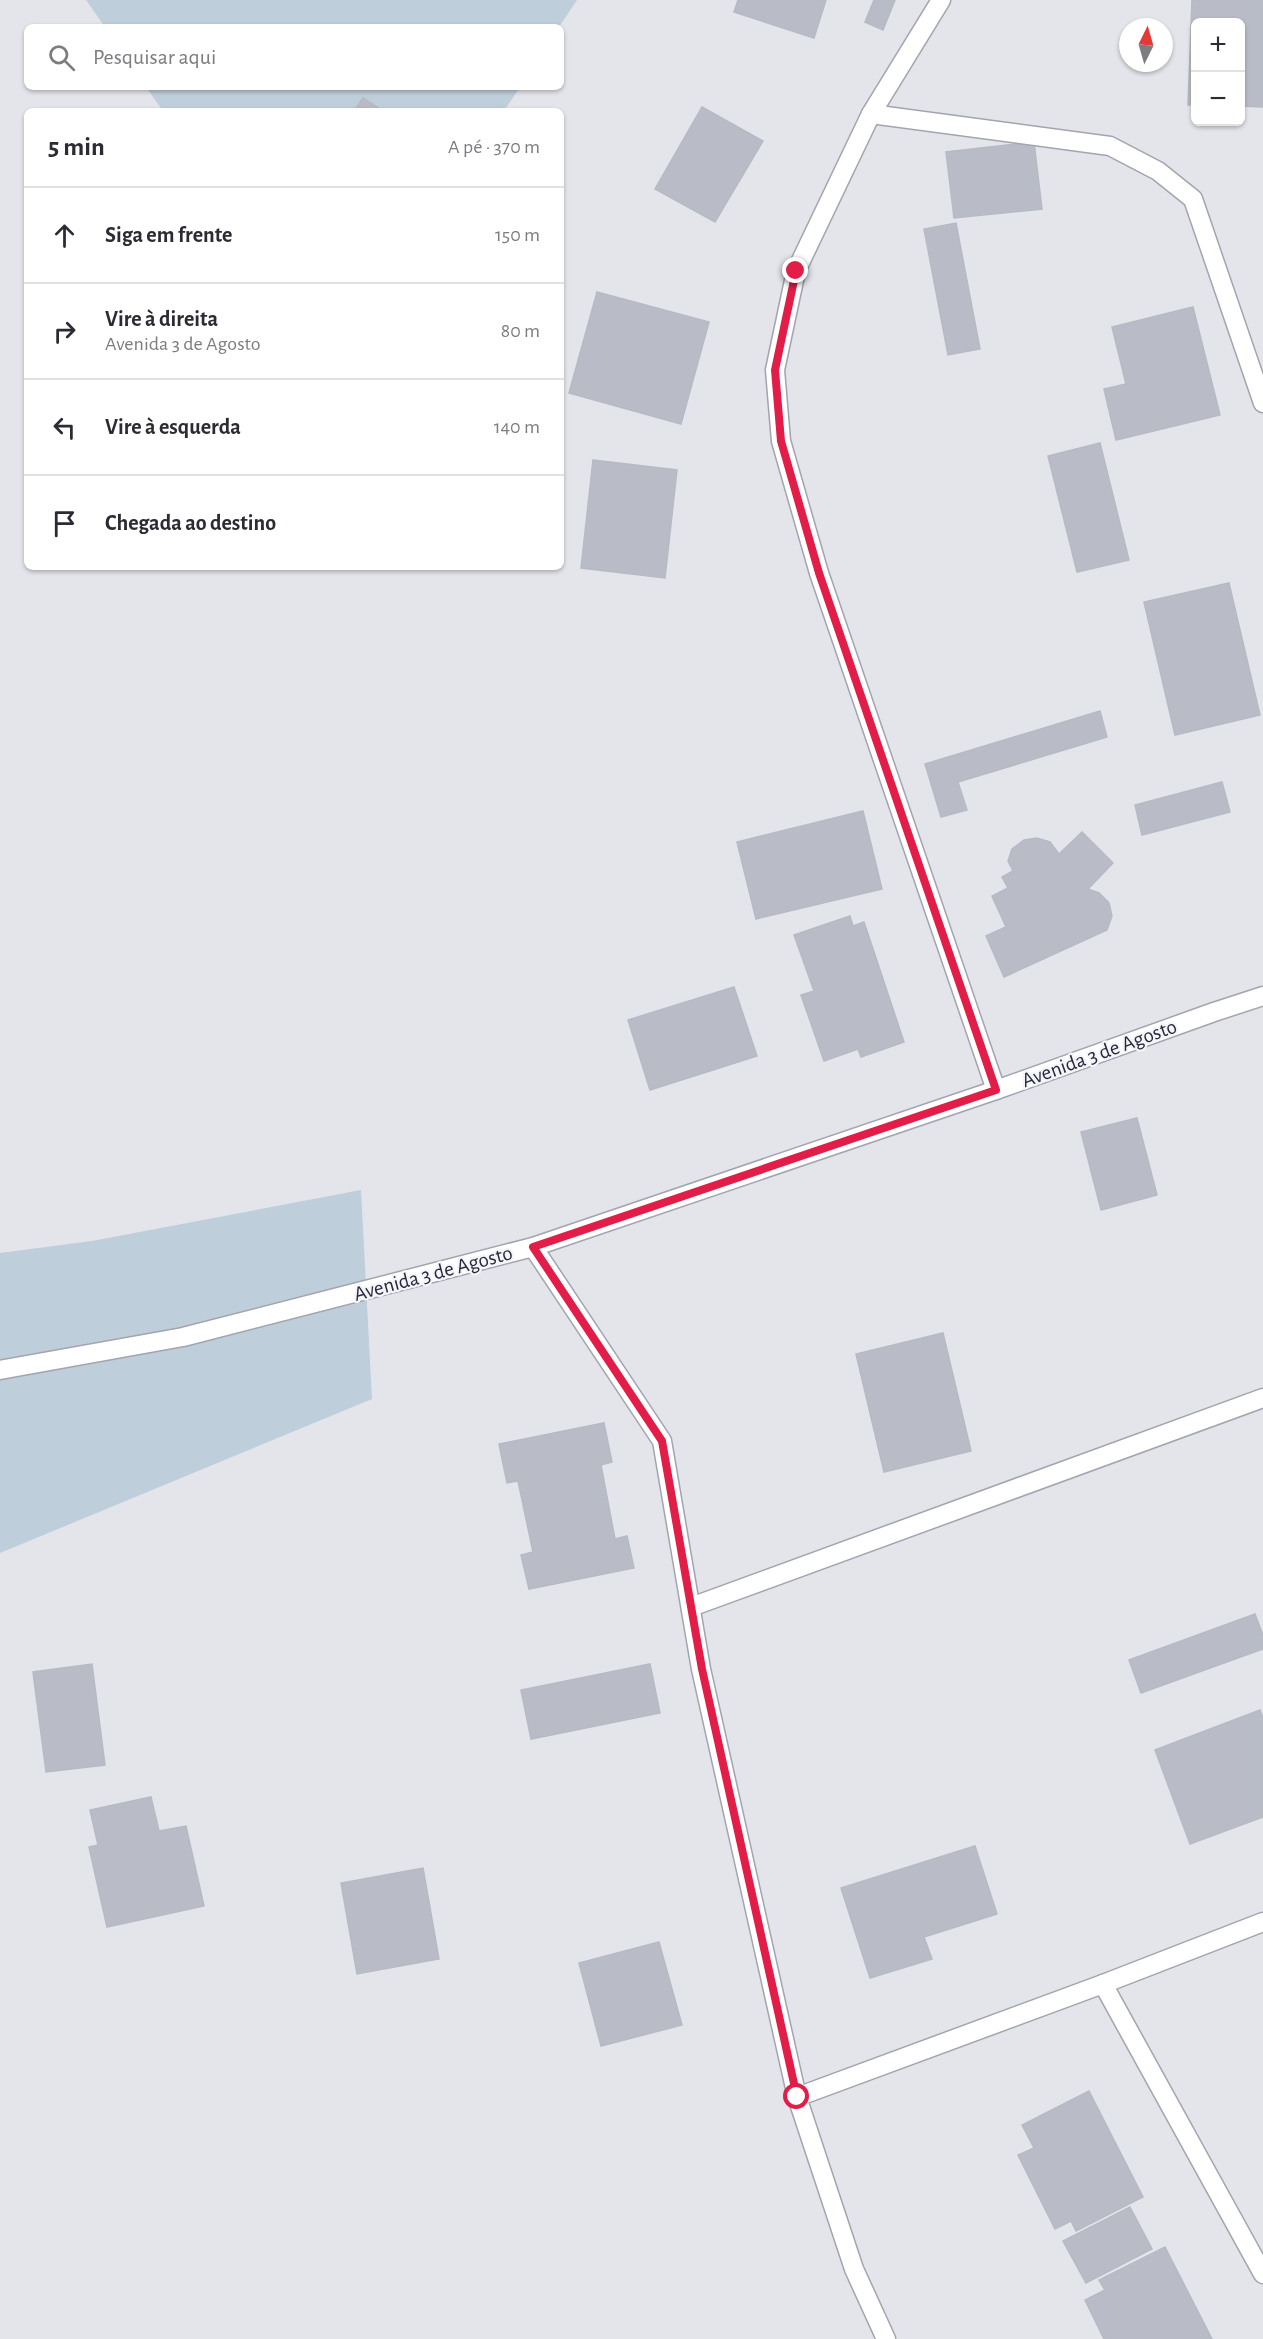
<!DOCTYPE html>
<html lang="pt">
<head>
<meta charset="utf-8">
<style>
  :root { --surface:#fff; --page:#f2f2f3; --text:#2b2b33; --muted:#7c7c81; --line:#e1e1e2 }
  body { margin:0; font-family:"Alegreya Sans",sans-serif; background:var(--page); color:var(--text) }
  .controls { position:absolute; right:18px; top:18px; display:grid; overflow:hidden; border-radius:9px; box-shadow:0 2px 4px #0004 }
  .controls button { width:54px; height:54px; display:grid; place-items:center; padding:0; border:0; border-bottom:2px solid var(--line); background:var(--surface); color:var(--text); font:30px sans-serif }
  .compass { position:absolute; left:1119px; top:18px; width:54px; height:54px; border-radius:50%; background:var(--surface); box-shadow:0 2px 4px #0004; rotate:5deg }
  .stop { position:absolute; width:18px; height:18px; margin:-14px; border:4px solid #e11d48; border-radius:50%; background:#fff }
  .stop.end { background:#e11d48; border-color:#fff; box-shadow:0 2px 6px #0008 }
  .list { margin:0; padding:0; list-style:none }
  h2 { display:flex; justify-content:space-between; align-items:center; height:78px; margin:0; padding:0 24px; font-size:26px }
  h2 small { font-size:20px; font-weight:400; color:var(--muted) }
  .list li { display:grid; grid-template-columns:39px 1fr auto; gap:18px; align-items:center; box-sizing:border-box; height:96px; padding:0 24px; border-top:2px solid var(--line) }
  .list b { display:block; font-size:22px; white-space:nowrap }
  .list p { margin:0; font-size:20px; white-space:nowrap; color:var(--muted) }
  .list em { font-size:20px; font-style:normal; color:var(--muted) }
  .icon { flex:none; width:33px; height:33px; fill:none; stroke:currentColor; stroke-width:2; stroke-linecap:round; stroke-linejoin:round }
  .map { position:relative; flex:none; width:1263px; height:2339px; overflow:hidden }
  .search { position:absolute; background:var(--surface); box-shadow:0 2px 4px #0004; left:24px; top:24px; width:540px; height:66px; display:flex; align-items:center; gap:15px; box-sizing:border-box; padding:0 21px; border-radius:9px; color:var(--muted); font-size:22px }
  .panel { position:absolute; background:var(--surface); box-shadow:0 2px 4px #0004; left:24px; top:108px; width:540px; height:462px; border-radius:9px }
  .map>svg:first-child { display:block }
</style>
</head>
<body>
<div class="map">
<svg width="1263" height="2339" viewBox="0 0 1263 2339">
  <rect width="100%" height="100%" fill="#e3e5eb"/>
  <g fill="#beceda">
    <polygon points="86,0 577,0 559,27 105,27"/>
    <polygon points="146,87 520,87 504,111 163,111"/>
    <polygon points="361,1190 372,1399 0,1553 0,1253 92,1241"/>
  </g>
  <g fill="#b9bcc6" stroke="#b6bac4" stroke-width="1.5">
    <polygon points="738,0 826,0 814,38 734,12"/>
    <polygon points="874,0 895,0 883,30 865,22"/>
    <polygon points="1192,0 1263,0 1263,107 1240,106 1240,22 1196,22 1196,105 1188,105"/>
    <polygon points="363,98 383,111 354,111"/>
    <polygon points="702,107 763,141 715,222 655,189"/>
    <polygon points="1034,142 1042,209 954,218 946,152"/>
    <polygon points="956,223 980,349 948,355 924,229"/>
    <polygon points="597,292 709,322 681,424 569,393"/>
    <polygon points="1193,307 1220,415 1116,440 1104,389 1126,384 1112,327"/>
    <polygon points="1100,443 1129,560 1077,572 1048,456"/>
    <polygon points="593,460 677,470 665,578 581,568"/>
    <polygon points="1229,583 1260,715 1175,735 1144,602"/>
    <polygon points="1100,711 1107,737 958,782 967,810 941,817 925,764"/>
    <polygon points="1222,782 1230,812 1142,835 1135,805"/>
    <polygon points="863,811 882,889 756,919 737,842"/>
    <polygon points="1082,832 1113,863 1088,889 1099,893 1109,903 1112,916 1107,930 1004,977 986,936 1006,927 992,896 1008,888 1002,877 1013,871 1008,861 1012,849 1024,840 1037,838 1050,842 1059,854"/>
    <polygon points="850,916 853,926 864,922 904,1042 861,1057 858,1049 824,1061 801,995 814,991 794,935"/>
    <polygon points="734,987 757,1056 650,1090 628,1020"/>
    <polygon points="1137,1118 1157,1195 1101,1210 1081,1132"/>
    <polygon points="943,1333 971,1451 884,1472 856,1354"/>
    <polygon points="604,1423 612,1462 601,1465 615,1539 627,1536 634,1568 529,1589 521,1555 533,1552 518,1481 507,1483 499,1444"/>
    <polygon points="1255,1614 1263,1635 1263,1649 1141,1693 1129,1660"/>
    <polygon points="92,1664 105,1765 46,1772 33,1672"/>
    <polygon points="650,1664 660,1713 531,1739 521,1690"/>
    <polygon points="1260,1710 1263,1718 1263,1817 1190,1844 1155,1750"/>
    <polygon points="151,1797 159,1831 186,1826 204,1906 107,1927 89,1847 98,1845 90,1810"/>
    <polygon points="975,1846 997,1914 924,1937 932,1959 870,1978 841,1888"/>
    <polygon points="423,1868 439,1959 357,1974 341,1883"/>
    <polygon points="659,1942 682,2025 601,2046 579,1963"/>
    <polygon points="1089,2091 1143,2197 1076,2231 1071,2221 1055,2229 1018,2155 1034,2148 1022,2125"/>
    <polygon points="1130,2207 1152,2249 1086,2283 1063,2241"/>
    <polygon points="1165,2247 1212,2339 1104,2339 1085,2300 1105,2290 1099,2280"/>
  </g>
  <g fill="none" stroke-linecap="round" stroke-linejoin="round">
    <defs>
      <g id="minor">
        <polyline points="941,0 871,114 796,271 775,370 781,441 819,573 996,1090"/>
        <polyline points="871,114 1110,146 1158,171 1193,199 1263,403"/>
        <polyline points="533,1247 662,1441 701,1669 797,2097 854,2269 886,2339"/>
        <polyline points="0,1370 183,1337 533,1247 996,1090 1214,1012 1263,996"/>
        <polyline points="691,1607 1263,1398"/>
        <polyline points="1103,1984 1263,2274"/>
        <polyline points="797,2097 1103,1984 1263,1922"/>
      </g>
    </defs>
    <use href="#minor" stroke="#a2a4af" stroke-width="21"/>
    <use href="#minor" stroke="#fff" stroke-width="18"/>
  </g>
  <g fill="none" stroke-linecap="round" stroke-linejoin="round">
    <polyline stroke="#e11d48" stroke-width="8" points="796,271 775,370 781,441 819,573 996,1090 533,1247 662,1441 702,1669 797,2097"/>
  </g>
  <g text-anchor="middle" stroke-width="4.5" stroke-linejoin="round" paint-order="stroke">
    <g font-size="21" fill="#25273b" stroke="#f3f5f8">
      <text transform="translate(1099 1053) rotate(-20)" y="7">Avenida 3 de Agosto</text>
      <text transform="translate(433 1273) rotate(-15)" y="7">Avenida 3 de Agosto</text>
    </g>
  </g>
</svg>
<div class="controls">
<button>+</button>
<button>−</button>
</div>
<svg class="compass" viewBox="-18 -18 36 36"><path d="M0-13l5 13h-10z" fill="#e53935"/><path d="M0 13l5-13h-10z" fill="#7c7c81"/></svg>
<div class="stop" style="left:797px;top:2097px"></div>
<div class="stop end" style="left:796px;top:271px"></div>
<div class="search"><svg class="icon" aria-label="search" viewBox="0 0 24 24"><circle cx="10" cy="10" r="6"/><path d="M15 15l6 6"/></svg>Pesquisar aqui</div>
<section class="panel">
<h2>5 min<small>A pé · 370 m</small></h2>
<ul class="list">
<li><svg class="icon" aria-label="ahead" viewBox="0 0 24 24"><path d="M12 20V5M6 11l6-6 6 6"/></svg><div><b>Siga em frente</b></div><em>150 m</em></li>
<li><svg class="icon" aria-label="right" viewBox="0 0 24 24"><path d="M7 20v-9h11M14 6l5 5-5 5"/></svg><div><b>Vire à direita</b><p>Avenida 3 de Agosto</p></div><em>80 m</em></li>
<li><svg class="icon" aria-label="left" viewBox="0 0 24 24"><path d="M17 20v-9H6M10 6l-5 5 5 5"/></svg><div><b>Vire à esquerda</b></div><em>140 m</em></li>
<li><svg class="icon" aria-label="arrive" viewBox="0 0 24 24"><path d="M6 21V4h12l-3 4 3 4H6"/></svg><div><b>Chegada ao destino</b></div></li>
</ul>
</section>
</div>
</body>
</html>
